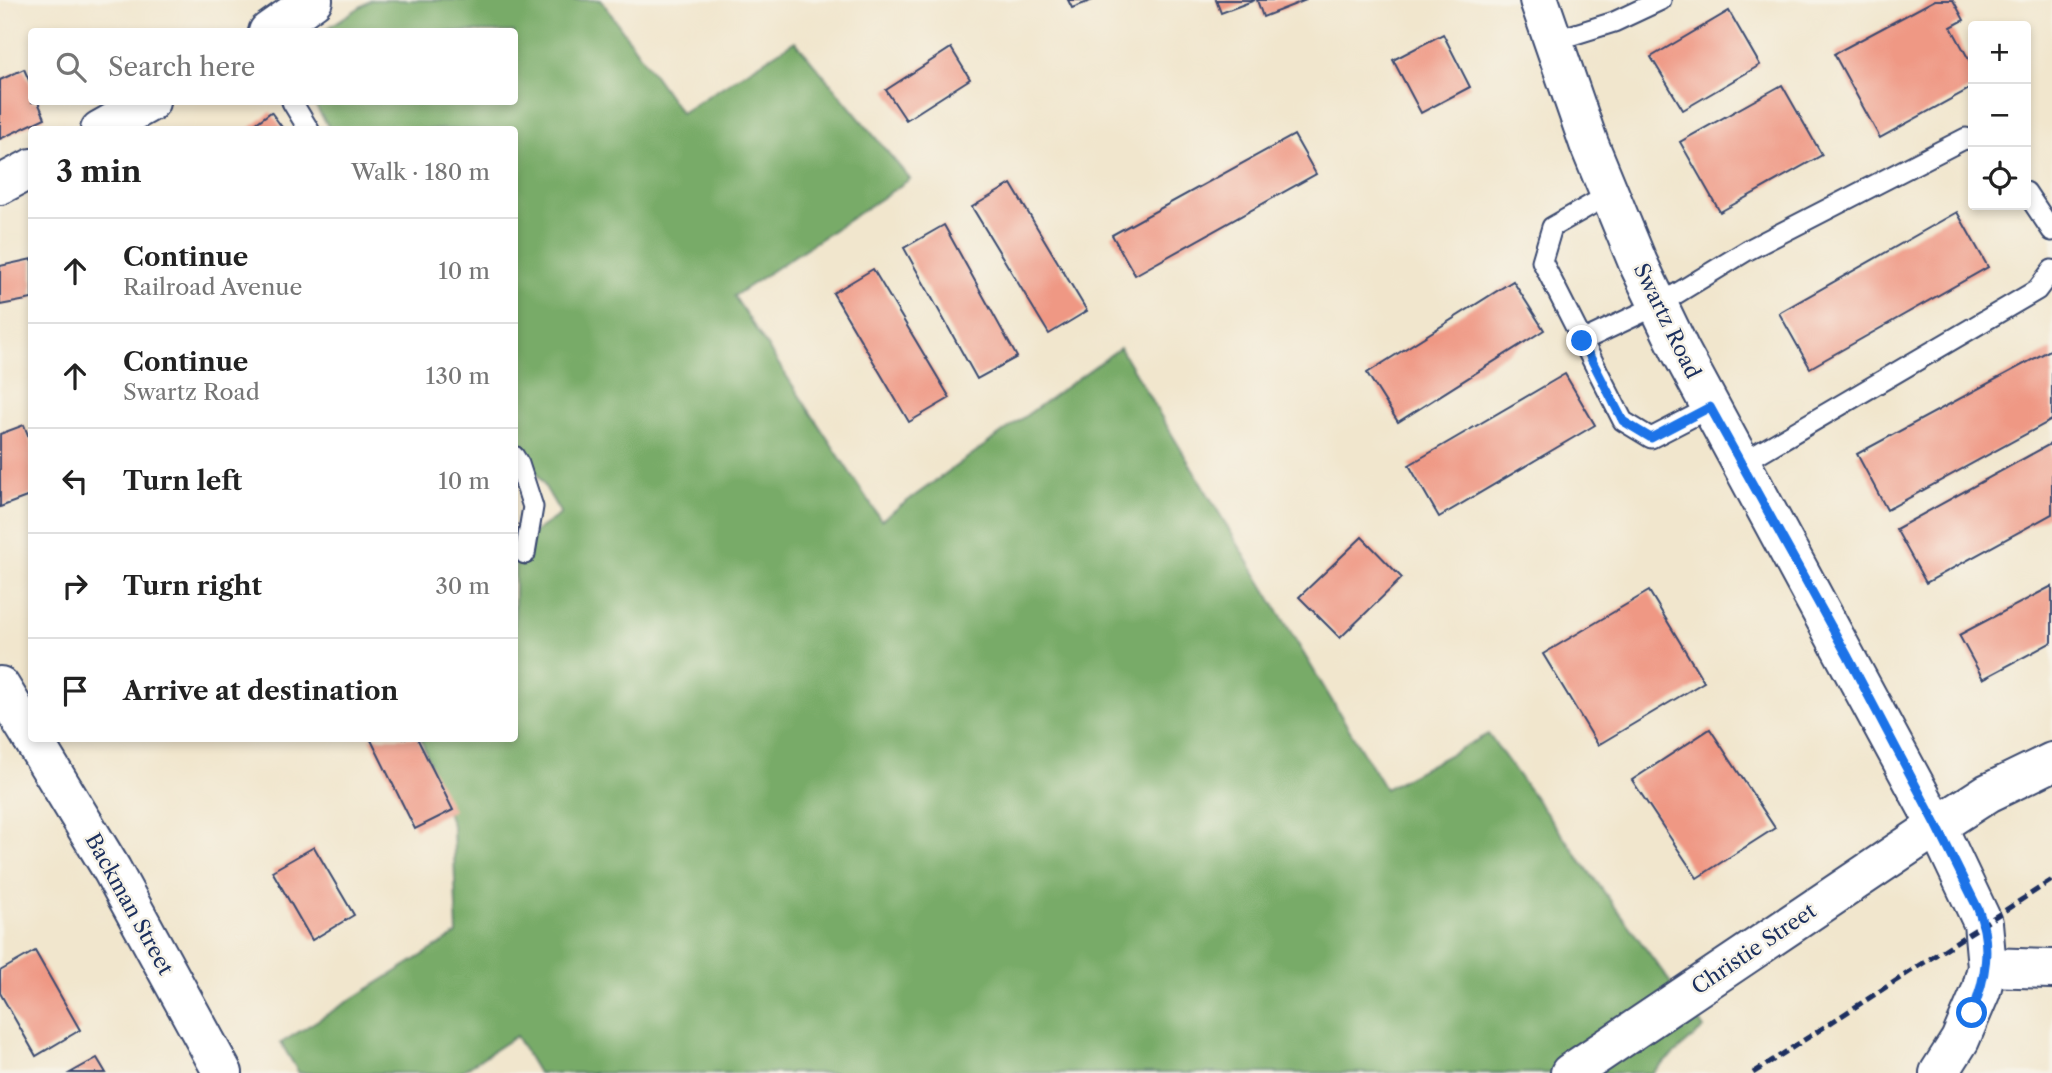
<!DOCTYPE html>
<html lang="en">
<head>
<meta charset="utf-8">
<style>
  :root { --surface:#fff; --page:#f6f6f6; --text:#222; --muted:#767676; --line:#e0e0e0 }
  body { margin:0; font-family:"Libre Caslon Text",serif; background:var(--page); color:var(--text) }
  .controls { position:absolute; right:21px; top:21px; display:grid; overflow:hidden; border-radius:7px; box-shadow:0 4px 10px #0003 }
  .controls button { width:63px; height:63px; display:grid; place-items:center; padding:0; border:0; border-bottom:2px solid var(--line); background:var(--surface); color:var(--text); font:35px sans-serif }
  .stop { position:absolute; width:21px; height:21px; margin:-16px; border:5px solid #1a73e8; border-radius:50%; background:#fff }
  .stop.end { background:#1a73e8; border-color:#fff; box-shadow:0 2px 7px #0008 }
  .list { margin:0; padding:0; list-style:none }
  h2 { display:flex; justify-content:space-between; align-items:center; height:91px; margin:0; padding:0 28px; font-size:30px }
  h2 small { font-size:23px; font-weight:400; color:var(--muted) }
  .list li { display:grid; grid-template-columns:46px 1fr auto; gap:21px; align-items:center; box-sizing:border-box; height:105px; padding:0 28px; border-top:2px solid var(--line) }
  .list b { display:block; font-size:26px; white-space:nowrap }
  .list p { margin:0; font-size:23px; white-space:nowrap; color:var(--muted) }
  .list em { font-size:23px; font-style:normal; color:var(--muted) }
  .icon { flex:none; width:38px; height:38px; fill:none; stroke:currentColor; stroke-width:2; stroke-linecap:round; stroke-linejoin:round }
  .map { position:relative; flex:none; width:2052px; height:1073px; overflow:hidden }
  .search { position:absolute; background:var(--surface); box-shadow:0 4px 10px #0003; left:28px; top:28px; width:490px; height:77px; display:flex; align-items:center; gap:18px; box-sizing:border-box; padding:0 24px; border-radius:7px; color:var(--muted); font-size:26px }
  .panel { position:absolute; background:var(--surface); box-shadow:0 4px 10px #0003; left:28px; top:126px; width:490px; height:616px; border-radius:7px }
  .map>svg:first-child { display:block }
</style>
</head>
<body>
<div class="map">
<svg width="2052" height="1073" viewBox="0 0 2052 1073">
  <rect width="100%" height="100%" fill="#f7f3e8"/>
  <filter id="ink" filterUnits="userSpaceOnUse"><feTurbulence type="fractalNoise" baseFrequency=".0143" numOctaves="2"/><feDisplacementMap in="SourceGraphic" scale="14" xChannelSelector="R" yChannelSelector="G"/><feConvolveMatrix kernelMatrix="1 2 1 2 8 2 1 2 1" color-interpolation-filters="sRGB"/></filter>
  <filter id="wash" filterUnits="userSpaceOnUse"><feTurbulence type="fractalNoise" baseFrequency=".00686" numOctaves="4" result="noise"/><feDisplacementMap in="SourceGraphic" scale="28" xChannelSelector="R" yChannelSelector="G"/><feGaussianBlur stdDeviation="1.57" result="paint"/><feColorMatrix in="noise" values="0 0 0 0 0 0 0 0 0 0 0 0 0 0 0 0 0 1.4 0 .05"/><feComposite in="paint" operator="in"/></filter>
  <g filter="url(#wash)">
    <rect width="100%" height="100%" fill="#f1e6cd"/>
    <polygon fill="#78ab67" stroke="#4a6d62" stroke-width="2" points="371,0 601,0 681,113 795,41 910,179 734,296 881,520 1120,348 1385,789 1488,734 1704,1028 1652,1073 538,1073 516,1036 459,1073 299,1073 281,1043 457,934 453,828 421,739 514,738 515,545 561,514 515,436 514,130 330,129 313,102 514,102 514,32 323,31"/>
    <g id="blocks">
      <g fill="#ef9884">
        <polygon points="1068,0 1093,0 1072,8"/>
        <polygon points="1216,0 1255,0 1221,13"/>
        <polygon points="1257,0 1306,0 1263,17"/>
        <polygon points="1935,0 1953,0 1964,20 1951,27 1973,67 1973,87 1880,138 1834,54"/>
        <polygon points="1729,11 1760,65 1683,110 1651,57"/>
        <polygon points="1443,34 1470,87 1421,113 1393,60"/>
        <polygon points="951,48 970,79 906,120 886,90"/>
        <polygon points="24,69 32,87 32,102 38,102 45,118 0,139 0,80"/>
        <polygon points="1782,85 1822,155 1720,212 1680,142"/>
        <polygon points="271,112 284,130 247,130"/>
        <polygon points="1294,135 1316,174 1135,275 1112,235"/>
        <polygon points="1011,184 1087,311 1049,334 972,207"/>
        <polygon points="1957,212 1988,267 1810,368 1779,313"/>
        <polygon points="944,225 1017,357 977,379 904,248"/>
        <polygon points="32,259 32,299 0,305 0,266"/>
        <polygon points="873,269 950,398 909,422 833,293"/>
        <polygon points="1513,281 1544,330 1398,422 1367,373"/>
        <polygon points="2052,349 2052,420 1887,510 1857,454"/>
        <polygon points="1565,374 1595,425 1439,517 1409,465"/>
        <polygon points="24,425 32,445 32,495 0,507 0,434"/>
        <polygon points="2052,443 2052,514 1926,583 1896,529"/>
        <polygon points="1362,537 1402,578 1340,638 1299,597"/>
        <polygon points="2052,586 2052,642 1983,679 1959,635"/>
        <polygon points="1649,591 1704,682 1598,745 1543,654"/>
        <polygon points="1710,729 1775,828 1697,878 1632,780"/>
        <polygon points="370,738 417,738 453,810 415,829"/>
        <polygon points="314,847 354,915 312,940 272,871"/>
        <polygon points="35,951 80,1030 36,1056 0,993 0,971"/>
        <polygon points="97,1058 106,1073 70,1073"/>
      </g>
    </g>
  </g>
  <g filter="url(#ink)">
    <use href="#blocks" fill-opacity="0" stroke="#3b4a6f" stroke-width="2"/>
    <g fill="none" stroke-linecap="round" stroke-linejoin="round">
      <defs>
        <g id="lane">
          <polyline points="1553,41 1614,22 1661,0"/>
          <polyline points="292,102 309,130"/>
          <polyline points="2026,192 2052,231"/>
          <polyline points="1610,194 1552,227 1542,261 1623,421 1651,438 1711,407"/>
          <polyline points="1582,341 1658,305 1748,250 1966,138 1973,141"/>
          <polyline points="514,456 519,464 533,507 525,554"/>
          <polyline points="1742,463 2037,290 2052,270"/>
        </g>
        <g id="street">
          <polyline points="1539,0 1589,144 1638,263 1680,350 1937,826 1983,923 1987,967 1981,991 1960,1040 1939,1073"/>
          <polyline points="268,32 313,0"/>
          <polyline points="100,130 150,102"/>
          <polyline points="0,185 32,168"/>
          <polyline points="0,686 32,738"/>
          <polyline points="32,738 112,870 223,1073"/>
          <polyline points="1987,967 2052,969"/>
          <polyline points="1570,1073 1937,826 1988,793 2052,762"/>
        </g>
      </defs>
      <use href="#lane" stroke="#3b4a6f" stroke-width="23"/>
      <use href="#street" stroke="#3b4a6f" stroke-width="42"/>
      <use href="#lane" stroke="#fff" stroke-width="19"/>
      <use href="#street" stroke="#fff" stroke-width="38"/>
      <polyline stroke="#1b2f5e" stroke-width="5" stroke-dasharray="10 5" stroke-linecap="butt" points="1753,1073 2052,880"/>
    </g>
  </g>
  <g fill="none" stroke-linecap="round" stroke-linejoin="round" filter="url(#ink)">
    <path stroke="#1a73e8" stroke-width="9" d="M1582,341L1623,421L1651,438L1710,407L1847,655L1937,826L1978,909C1992,945 1986,978 1972,1013"/>
  </g>
  <g text-anchor="middle" stroke-width="5" stroke-linejoin="round" paint-order="stroke">
    <g font-size="21" fill="#1b2f5e" stroke="#f7f3e8">
      <text transform="translate(1667 321) rotate(64)" y="7">Swartz Road</text>
      <text transform="translate(129 904) rotate(61)" y="7">Backman Street</text>
      <text transform="translate(1754 949) rotate(-34)" y="7">Christie Street</text>
    </g>
  </g>
</svg>
<div class="controls">
<button>+</button>
<button>−</button>
<button><svg class="icon" aria-label="locate" viewBox="0 0 24 24"><circle cx="12" cy="12" r="6"/><path d="M12 2v4M12 18v4M2 12h4M18 12h4"/></svg></button>
</div>
<div class="stop" style="left:1972px;top:1013px"></div>
<div class="stop end" style="left:1582px;top:341px"></div>
<div class="search"><svg class="icon" aria-label="search" viewBox="0 0 24 24"><circle cx="10" cy="10" r="6"/><path d="M15 15l6 6"/></svg>Search here</div>
<section class="panel">
<h2>3 min<small>Walk · 180 m</small></h2>
<ul class="list">
<li><svg class="icon" aria-label="ahead" viewBox="0 0 24 24"><path d="M12 20V5M6 11l6-6 6 6"/></svg><div><b>Continue</b><p>Railroad Avenue</p></div><em>10 m</em></li>
<li><svg class="icon" aria-label="ahead" viewBox="0 0 24 24"><path d="M12 20V5M6 11l6-6 6 6"/></svg><div><b>Continue</b><p>Swartz Road</p></div><em>130 m</em></li>
<li><svg class="icon" aria-label="left" viewBox="0 0 24 24"><path d="M17 20v-9H6M10 6l-5 5 5 5"/></svg><div><b>Turn left</b></div><em>10 m</em></li>
<li><svg class="icon" aria-label="right" viewBox="0 0 24 24"><path d="M7 20v-9h11M14 6l5 5-5 5"/></svg><div><b>Turn right</b></div><em>30 m</em></li>
<li><svg class="icon" aria-label="arrive" viewBox="0 0 24 24"><path d="M6 21V4h12l-3 4 3 4H6"/></svg><div><b>Arrive at destination</b></div></li>
</ul>
</section>
</div>
</body>
</html>
